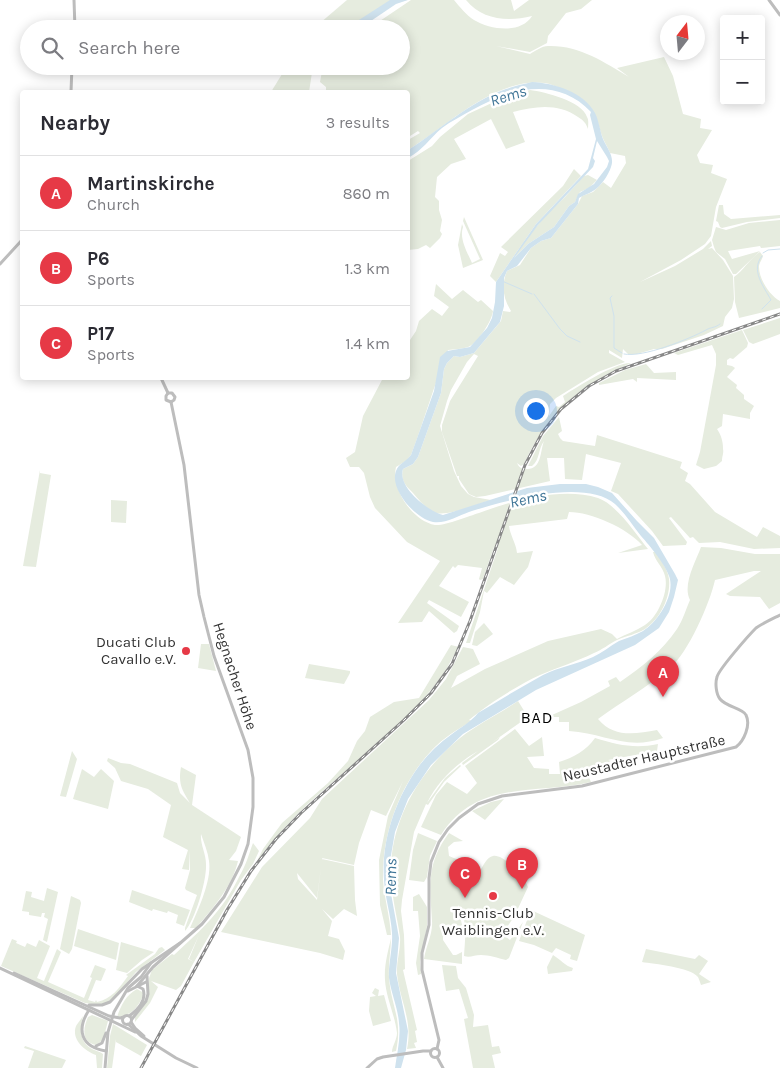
<!DOCTYPE html>
<html lang="en">
<head>
<meta charset="utf-8">
<style>
  :root { --surface:#fff; --page:#f7f7f7; --text:#2b2b33; --muted:#7c7c81; --line:#e1e1e2; --accent:#e63946 }
  body { margin:0; font-family:Karla,sans-serif; background:var(--page); color:var(--text) }
  .controls { position:absolute; right:15px; top:15px; display:grid; overflow:hidden; border-radius:5px; box-shadow:0 2px 12px #0003 }
  .controls button { width:45px; height:45px; display:grid; place-items:center; padding:0; border:0; border-bottom:1px solid var(--line); background:var(--surface); color:var(--text); font:25px sans-serif }
  .compass { position:absolute; left:660px; top:15px; width:45px; height:45px; border-radius:50%; background:var(--surface); box-shadow:0 2px 12px #0003; rotate:16deg }
  .you { position:absolute; left:535px; top:410px; width:18px; height:18px; margin:-12px; border:4px solid #fff; border-radius:50%; background:#1a73e8; box-shadow:0 0 0 8px #1a73e833 }
  .badge { display:grid; place-items:center; width:32px; height:32px; border-radius:50%; background:var(--accent); color:#fff; font-size:16px; font-weight:700 }
  .pin { position:absolute; translate:-50% -41px; filter:drop-shadow(0 1px 2px #0008) }
  .pin::after { content:''; position:absolute; top:26px; width:18px; height:15px; background:inherit; clip-path:polygon(0 0,100% 0,50% 100%) }
  .list { margin:0; padding:0; list-style:none }
  h2 { display:flex; justify-content:space-between; align-items:center; height:65px; margin:0; padding:0 20px; font-size:21px }
  h2 small { font-size:16px; font-weight:400; color:var(--muted) }
  .list li { display:grid; grid-template-columns:32px 1fr auto; gap:15px; align-items:center; box-sizing:border-box; height:75px; padding:0 20px; border-top:1px solid var(--line) }
  .list b { display:block; font-size:19px; white-space:nowrap }
  .list p { margin:0; font-size:16px; white-space:nowrap; color:var(--muted) }
  .list em { font-size:16px; font-style:normal; color:var(--muted) }
  .icon { flex:none; width:28px; height:28px; fill:none; stroke:currentColor; stroke-width:2; stroke-linecap:round; stroke-linejoin:round }
  .map { position:relative; flex:none; width:780px; height:1068px; overflow:hidden }
  .search { position:absolute; background:var(--surface); box-shadow:0 2px 12px #0003; left:20px; top:20px; width:390px; height:55px; display:flex; align-items:center; gap:12px; box-sizing:border-box; padding:0 18px; border-radius:28px; color:var(--muted); font-size:19px }
  .panel { position:absolute; background:var(--surface); box-shadow:0 2px 12px #0003; left:20px; top:90px; width:390px; height:290px; border-radius:5px }
  .map>svg:first-child { display:block }
</style>
</head>
<body>
<div class="map">
<svg width="780" height="1068" viewBox="0 0 780 1068">
  <rect width="100%" height="100%" fill="#fff"/>
  <g fill="#e6ecdf">
    <polygon points="347,0 391,0 348,29 313,29"/>
    <path d="M411,0H454C460,7 466,15 474,20C491,30 521,34 532,16C508,22 482,20 466,0H511L514,11L529,0H592L581,9L566,13L548,36L547,43L530,52L496,46L530,54C535,51 542,46 548,46C579,45 604,62 629,77L617,68L664,57L673,76L683,114L701,119L700,128L712,130L697,155L700,163L713,165L711,173L727,179L716,207L711,236L705,244L681,260L640,282L675,266L703,249L711,241L712,246L708,249L712,248L723,260L733,276L734,299L732,308L725,317L723,326L704,335L662,349H654L637,354H628L623,349L622,358L609,350V353L625,362L598,372L556,398L550,404L549,416L556,406L559,407L565,402L563,396C577,387 616,362 631,363C580,385 547,413 524,464L521,466L517,463C519,467 521,469 526,469C542,470 540,451 544,441C538,449 540,460 532,466H528L543,436L559,417L562,431L558,434L560,438L563,441L595,446L597,435L682,462L680,468L688,473L685,481L690,484L715,512L757,537L763,527L780,536V548L754,549L720,542L699,543L693,537L690,538L671,517L669,518L687,542L686,545L663,546L652,531L618,494L611,491L621,463L586,454L582,480L565,479L564,458H547L550,481L485,496L476,497L469,494L459,479V476H457L455,470L442,432V425L450,401L478,356L474,354L467,362L451,390L447,401L440,426L454,471L461,486L468,494L474,497L491,500C477,504 446,518 433,512C425,508 419,500 413,493C406,486 400,480 403,469L413,464L418,457L441,393L444,369L447,363L454,356L460,357L474,353L501,321L503,311L510,312L511,311C503,298 501,285 507,271L520,265L531,248L541,241L551,238L578,204L582,196L593,192L603,182L611,188L626,163L625,156L610,153C608,147 604,142 602,136C599,127 597,116 591,108C584,99 574,93 563,89C557,87 551,84 545,83C495,77 447,126 408,150V140L420,133L418,131L410,136L408,134V92H326V87L320,82L323,66H401V29H368Z"/>
    <polygon points="287,66 313,66 309,92 271,92"/>
    <path d="M530,90C545,92 582,101 587,117C589,120 588,125 588,129C586,123 583,120 578,117C558,103 536,106 513,112L525,142L506,149L491,119L454,139L466,159L451,164L437,177L435,197L439,201V210L442,220L440,231L442,234L440,238L430,248L426,245L418,249L408,250V161L432,146L440,137L468,114L507,96Z"/>
    <polygon points="574,169 581,176 536,224 496,282 490,276 500,253 505,256 508,252 501,247 563,186"/>
    <polygon points="588,175 597,180 589,188 580,192 575,202 569,206 554,227 528,244 514,258 522,244 547,214 565,197 584,176"/>
    <polygon points="719,205 723,205 724,214 731,219 780,215 780,218 747,222 722,228 720,227 718,222 716,221"/>
    <path d="M464,217L483,260L463,268L458,245L462,224L463,227C459,238 467,252 472,263L480,259L463,221Z"/>
    <polygon points="780,220 780,246 761,248 760,246 728,251 732,259 760,251 736,274 733,274 725,259 716,252 714,247 712,240 716,227 726,230 749,223"/>
    <path d="M760,252L763,256C762,260 759,263 759,267C759,279 770,296 780,301V308L739,318L735,302L734,277C744,270 750,258 760,252Z"/>
    <path d="M436,284L452,299L463,290L478,302L481,300L493,311C492,321 477,344 468,347C462,349 454,349 448,350C434,385 424,421 411,455L406,461L396,467C391,488 412,521 435,525C445,526 469,516 479,513C514,500 562,487 598,498C616,504 636,534 648,549L618,553L642,545C627,528 591,512 569,512L567,519L509,526C510,535 516,543 517,553L533,551L528,567L514,585L500,577L487,593L484,591L480,612L470,643H466L498,548L494,547L483,579L480,580L479,579L482,568L458,565L455,568L453,566L439,586L469,602L461,617L429,600L427,603L459,626L457,631L454,633L429,611L422,622L398,623L440,561L407,542L375,508L370,497L364,473L359,467H350L346,458L355,452L363,416L383,378H408V343L416,331L419,321L432,309L442,316L449,307L434,296Z"/>
    <polygon points="780,318 780,334 753,344 749,342 743,330"/>
    <path d="M742,330L748,343L747,347L733,359L730,358L727,360V365L732,366L735,368L727,377L737,385L736,388L744,395V399L754,406L750,413V419L723,414L722,426L717,429C721,435 723,441 723,449C724,453 722,456 722,461L716,466L704,469L696,465L700,452L716,365V354L712,345L678,355L674,353Z"/>
    <polygon points="646,364 654,373 676,372 676,380 637,378 637,382 633,379 599,385 599,383 625,370"/>
    <polygon points="40,470 40,473 51,475 36,567 23,566"/>
    <polygon points="111,500 127,501 126,523 111,522"/>
    <path d="M701,547L721,548L755,554H780V603L769,609L760,597L730,596L726,594L761,571H754L715,580C710,603 688,653 670,668C648,687 621,702 598,719C614,738 635,734 657,730L663,738C627,751 604,733 569,731V722H559V717H553L552,715L581,702L610,686L608,681L616,677L620,682C642,667 662,651 677,629C683,620 686,609 690,600C682,585 696,561 701,547Z"/>
    <path d="M653,552H655C661,559 668,570 669,579C671,597 660,619 645,629C637,634 626,636 617,640C609,644 602,650 594,653C576,662 558,667 540,675C518,685 488,704 469,720L472,721C458,729 443,738 432,750C400,784 382,833 383,879C384,898 390,916 391,935H387L380,905L379,860L388,816L403,781L386,816L371,810L359,843L354,865L322,858L324,844L317,898L297,873L298,879L317,900L322,859L354,866L355,900L357,916L344,909L333,919L322,909L332,921L328,936L339,939L345,951L343,960L320,953L221,932L262,867L310,818L322,799L429,700L446,679L463,647L473,649L480,664L457,676L451,688L485,669L548,641L601,629L612,634L617,639C626,634 636,631 645,625C658,617 669,591 665,576C663,567 655,561 653,552Z"/>
    <polygon points="484,623 493,634 477,646 472,645 475,632"/>
    <polygon points="201,644 209,644 216,671 198,668"/>
    <path d="M451,645L459,647C453,656 448,667 442,676C410,719 367,752 327,787C301,809 277,834 257,861L263,849L282,823L328,783L348,761L357,741L365,731L370,717L394,702L419,698Z"/>
    <polygon points="309,664 350,671 350,673 344,684 305,678"/>
    <path d="M518,701L528,717L491,743L500,737L498,740L463,765L462,763L478,751C457,763 438,781 427,803L445,778L460,765L461,766L444,782L428,805L426,804L414,832L402,900L401,911L404,935L405,969L403,970L417,1030L415,1031L417,1042L414,1043L416,1048L407,1049C413,1021 400,1001 397,974C396,962 401,949 400,937C397,915 391,895 391,873C390,821 420,770 460,738C478,724 499,714 518,701Z"/>
    <path d="M515,729L529,746L542,737L544,756L527,757L534,768L549,769V774H560L559,762C573,758 587,750 595,738C618,745 635,749 658,744L657,751L608,760L611,761L586,771L591,782C535,795 477,779 441,835L421,827L436,795L447,782L467,794L477,783L465,766Z"/>
    <polygon points="72,751 77,759 66,797 60,796"/>
    <path d="M108,758L121,763L130,764L177,783L180,793L190,803C182,790 178,784 181,767L196,775L192,805L241,837L236,851L229,860L238,861C232,887 213,908 196,928H190C198,910 212,880 209,861C208,852 204,843 201,834C200,844 206,854 206,864C207,880 195,920 185,931V928L197,895L186,890L185,888L190,870L189,850V870L182,869L188,850L163,837L171,805L148,789L121,781L115,768L107,761Z"/>
    <polygon points="82,769 94,777 101,769 114,781 108,809 73,799"/>
    <polygon points="504,799 485,820 472,811 491,802"/>
    <polygon points="418,833 437,841 430,856 427,877 424,882 409,880 413,850"/>
    <path d="M449,833L463,841L454,842L448,847L449,856L480,869V871C483,866 487,857 493,856C503,853 525,878 528,887L514,917L502,934L510,940L523,922L509,958L506,960C498,958 489,955 481,955C474,955 470,958 464,956C465,939 468,919 458,905L462,925L457,928V931L443,937V940L453,955H456L462,952V964L424,959C426,946 433,934 432,921C430,885 426,864 449,833Z"/>
    <path d="M253,843L259,851L253,864L241,880L194,962L189,959L199,935L188,959L194,962L181,986L176,990L151,981L158,987L150,1003L135,1022V1017L148,1000L149,978L152,970L172,954L174,955C202,929 223,911 240,875C246,865 249,854 253,843Z"/>
    <polygon points="47,888 58,892 47,942 43,940 48,919 44,917 45,913 42,913 41,917 29,915 29,912 22,911 26,891 32,892 31,897 44,901"/>
    <polygon points="132,890 190,910 184,926 176,923 178,915 168,911 167,913 153,909 152,911 129,902"/>
    <polygon points="419,894 427,907 427,926 420,962 421,974 418,975 416,963 420,936 418,911 413,911 413,897"/>
    <polygon points="71,896 80,900 81,903 72,949 69,954 60,949"/>
    <polygon points="531,910 585,935 577,961 570,959 571,955 556,948 552,953 534,945 519,941"/>
    <polygon points="78,929 119,943 116,960 74,946"/>
    <path d="M391,938C391,950 388,965 389,977C391,1007 403,1019 396,1051L392,1052C392,1046 397,1040 397,1033C395,1015 386,998 385,980C384,965 388,952 391,938Z"/>
    <path d="M12,939L17,941L16,943L25,947L27,943L36,947L39,940L50,946L37,978L44,981L57,949L61,952L48,982L84,998L92,978L90,977L95,965L106,969L101,981L96,980L88,1000L95,1002L96,1000L97,1002C112,999 119,988 128,976L126,975L155,954L159,948L162,947L165,950L136,972L113,999L104,1004H92L85,1003L1,966Z"/>
    <polygon points="121,942 154,952 142,960 127,973 116,970"/>
    <path d="M646,949L695,959L699,955L708,961L699,974L711,982L701,985C700,982 699,979 698,977C690,967 654,964 642,962Z"/>
    <path d="M553,955C560,959 565,966 573,968L572,971L548,974L547,967Z"/>
    <polygon points="442,965 456,966 458,978 466,988 474,1015 473,1027 488,1025 492,1047 499,1046 501,1053 492,1055 495,1068 473,1068 464,1019 468,1018 459,989 446,991"/>
    <polygon points="375,988 379,990 378,996 384,995 391,1021 373,1026 369,1011 370,997 376,996 372,993"/>
    <path d="M137,989L144,993C139,1007 131,1016 117,1017C121,1005 126,995 137,989Z"/>
    <path d="M92,1015L108,1021L103,1040L96,1045C81,1042 83,1028 88,1017Z"/>
    <path d="M83,1016C80,1028 79,1042 92,1049C96,1051 99,1051 103,1054L102,1068H97L96,1055C85,1051 71,1040 76,1026C78,1023 81,1019 83,1016Z"/>
    <polygon points="113,1024 147,1045 141,1056 116,1042 116,1039 112,1068 107,1068 110,1036"/>
    <polygon points="25,1046 66,1060 62,1068 28,1068 34,1051 24,1048"/>
  </g>
  <g fill="#cfe2ee" fill-rule="evenodd">
    <polygon points="390,0 408,0 396,4 359,29 345,29"/>
    <path d="M532,82C554,83 584,92 595,113C599,121 600,131 603,139C607,148 615,157 611,167C608,176 601,186 593,191C588,194 584,195 579,198L578,204L551,238L541,241L531,248L517,266L507,271L504,278V306L500,322L474,353L460,357L454,356L447,363L444,369L441,393L418,457L413,464L403,469C397,487 428,511 443,515L527,488L560,484H586L598,487L612,493L637,521L654,538L675,574L678,580L674,597L669,612L659,628L635,645L536,690L463,734L431,765L408,799L395,832L389,867L390,888L399,938L396,973L408,1031L406,1050L401,1068H395C397,1053 401,1038 399,1023C398,1008 391,993 389,978C388,964 393,948 392,933C391,915 385,898 384,880C381,840 396,798 419,766C428,754 439,743 452,734C461,727 471,722 478,713C500,700 521,687 543,675C559,667 577,664 593,657C602,653 610,646 619,641C627,638 636,635 643,631C658,622 676,594 669,576C665,564 650,546 641,536C632,525 625,513 615,504C585,478 503,501 469,512C458,516 445,524 433,522C416,519 389,489 396,471C399,463 406,462 411,455L434,391L440,357L447,351L470,347L487,328L492,318L495,302L496,282L536,224L588,169L596,139L590,115L591,112C556,75 510,89 472,110C462,116 451,121 442,128C430,138 422,151 408,158V150C440,130 469,102 506,89C514,86 524,84 532,82ZM597,141L607,157L609,161L607,167L594,184L578,194L575,202L569,206L554,227L528,244L514,258L538,225L593,167L595,161L593,158Z"/>
  </g>
  <g fill="none" stroke-linecap="round" stroke-linejoin="round">
    <g stroke="#cfe2ee" stroke-width="1">
      <polyline points="763,253 768,250 780,249"/>
      <path d="M762,256C750,270 764,287 771,300L762,309"/>
      <polyline points="502,281 532,294"/>
      <polyline points="534,294 560,329 567,336 580,342"/>
      <polyline points="612,296 610,298 614,316 614,348 622,353"/>
      <path d="M624,354C643,358 689,339 706,330C711,327 715,328 720,324"/>
    </g>
    <g stroke="#bdbdbd" stroke-width="3">
      <polyline points="74,0 75,29"/>
      <polyline points="769,0 780,15"/>
      <polyline points="71,92 72,66"/>
      <polyline points="0,264 22,240"/>
      <polyline points="161,378 168,393"/>
      <polyline points="168,393 172,393 175,397 174,400 171,402"/>
      <polyline points="168,393 166,396 166,400 171,402"/>
      <polyline points="0,968 135,1032"/>
      <polyline points="14,973 109,1016 120,1018 124,1017"/>
      <polyline points="137,986 153,967 202,924 224,897 241,864 248,844 253,807 253,778 248,750 214,656 204,617 199,595 184,465 171,402"/>
      <polyline points="128,991 146,982"/>
      <polyline points="89,1005 102,1005 110,1002 142,969 180,943"/>
      <path d="M89,1010C76,1030 81,1047 106,1051"/>
      <circle cx="127" cy="1020" r="4.5"/>
      <path d="M129,1016C138,1010 147,1000 143,989L137,986"/>
      <polyline points="132,1019 146,1001 148,994 147,976"/>
      <polyline points="131,1022 135,1028 144,1036"/>
      <polyline points="128,1024 141,1036 176,1058 197,1068"/>
      <polyline points="96,1046 102,1043 106,1033"/>
      <circle cx="435" cy="1053" r="4.5"/>
      <path d="M437,1049L439,1040L422,970V953L429,925V878L431,862L439,842L448,829L459,818L478,804L502,796L582,786L736,747C744,741 751,725 746,715C743,708 726,707 720,699C716,694 715,683 717,677C719,669 749,635 756,628C763,623 772,619 780,615"/>
      <polyline points="437,1057 443,1068"/>
      <polyline points="105,1068 108,1032 114,1012 128,988 141,977 151,963"/>
      <polyline points="367,1068 377,1059 383,1057 423,1051 431,1051"/>
    </g>
    <defs>
      <polyline id="rail" points="141,1068 227,910 251,871 276,839 301,813 404,720 431,693 452,664 470,621 525,465 542,433 561,409 589,386 616,371 780,314"/>
    </defs>
    <use href="#rail" stroke="#888" stroke-width="3"/>
    <use href="#rail" stroke="#fff" stroke-width="1" stroke-dasharray="4" stroke-linecap="butt"/>
  </g>
  <g fill="#e63946" stroke="#fff" stroke-width="2">
    <circle cx="186" cy="651" r="5"/>
    <circle cx="493" cy="896" r="5"/>
  </g>
  <g text-anchor="middle" stroke-width="5" stroke-linejoin="round" paint-order="stroke">
    <g font-size="15" fill="#333" stroke="#fff" text-anchor="end">
      <text x="176" y="647">Ducati Club<tspan x="176" dy="17">Cavallo e.V.</tspan></text>
      <text x="493" y="918" text-anchor="middle">Tennis-Club<tspan x="493" dy="17">Waiblingen e.V.</tspan></text>
    </g>
    <g font-size="15" fill="#333" stroke="#fff">
      <text transform="translate(235 676) rotate(72)" y="5">Hegnacher Höhe</text>
      <text transform="translate(644 758) rotate(-13)" y="5">Neustadter Hauptstraße</text>
    </g>
    <g font-size="16" font-style="italic" fill="#3f7597" stroke="#fff">
      <text transform="translate(508 95) rotate(-17)" y="6">Rems</text>
      <text transform="translate(528 498) rotate(-12)" y="6">Rems</text>
      <text transform="translate(390 877) rotate(-89)" y="6">Rems</text>
    </g>
    <g font-size="16" letter-spacing="1" fill="#000" stroke="#fff">
      <text x="537" y="723">BAD</text>
    </g>
  </g>
</svg>
<div class="controls">
<button>+</button>
<button>−</button>
</div>
<svg class="compass" viewBox="-18 -18 36 36"><path d="M0-13l5 13h-10z" fill="#e53935"/><path d="M0 13l5-13h-10z" fill="#7c7c81"/></svg>
<div class="you"></div>
<div class="pin badge" style="left:663px;top:697px">A</div>
<div class="pin badge" style="left:522px;top:889px">B</div>
<div class="pin badge" style="left:465px;top:898px">C</div>
<div class="search"><svg class="icon" aria-label="search" viewBox="0 0 24 24"><circle cx="10" cy="10" r="6"/><path d="M15 15l6 6"/></svg>Search here</div>
<section class="panel">
<h2>Nearby<small>3 results</small></h2>
<ul class="list">
<li><span class="badge">A</span><div><b>Martinskirche</b><p>Church</p></div><em>860 m</em></li>
<li><span class="badge">B</span><div><b>P6</b><p>Sports</p></div><em>1.3 km</em></li>
<li><span class="badge">C</span><div><b>P17</b><p>Sports</p></div><em>1.4 km</em></li>
</ul>
</section>
</div>
</body>
</html>
